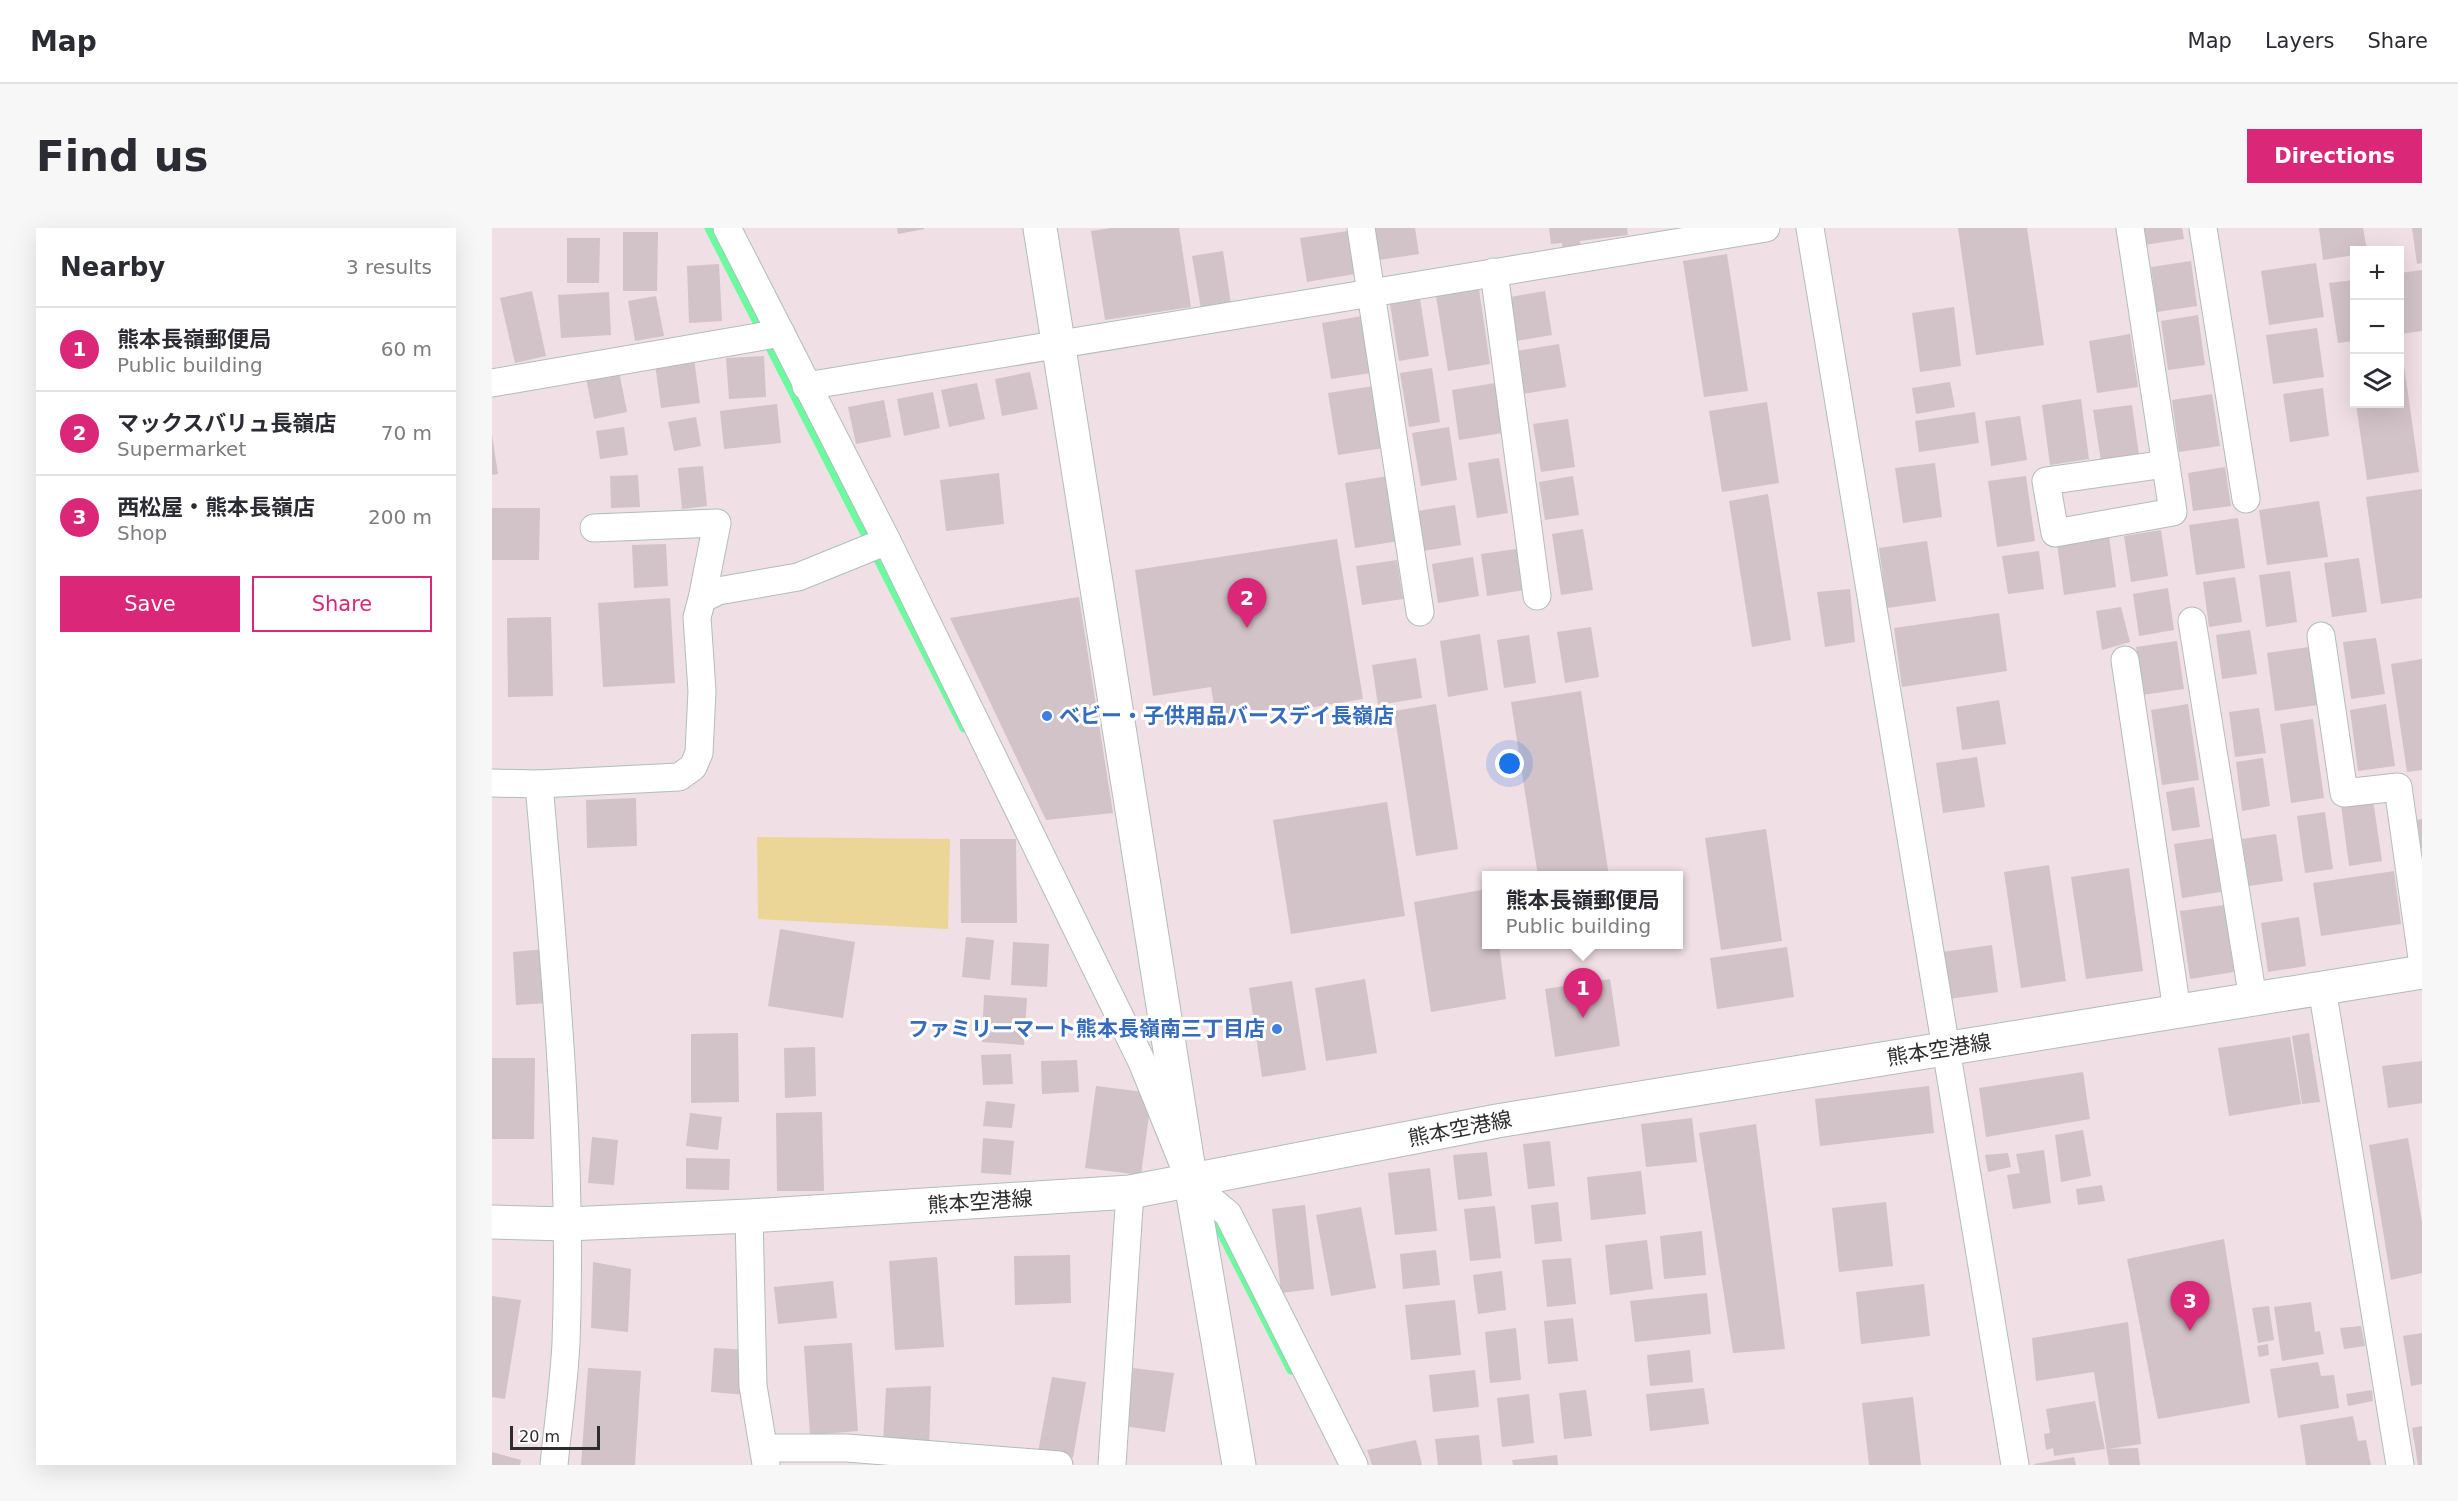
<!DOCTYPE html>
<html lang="en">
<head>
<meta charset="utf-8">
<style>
  :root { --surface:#fff; --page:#f7f7f7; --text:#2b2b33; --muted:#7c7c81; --line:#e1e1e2; --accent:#db2777 }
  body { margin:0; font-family:"DejaVu Sans","Noto Sans JP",sans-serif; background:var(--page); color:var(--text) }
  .controls { position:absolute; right:18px; top:18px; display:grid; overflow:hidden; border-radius:0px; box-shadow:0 6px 24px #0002 }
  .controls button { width:54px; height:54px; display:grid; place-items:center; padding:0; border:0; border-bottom:2px solid var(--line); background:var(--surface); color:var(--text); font:30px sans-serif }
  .scale { position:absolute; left:18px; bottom:15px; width:90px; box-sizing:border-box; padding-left:6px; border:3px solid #2d2d2d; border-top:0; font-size:16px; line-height:21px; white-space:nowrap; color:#2d2d2d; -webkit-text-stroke:4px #fff; paint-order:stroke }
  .you { position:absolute; left:1018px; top:536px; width:21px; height:21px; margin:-15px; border:4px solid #fff; border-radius:50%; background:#1a73e8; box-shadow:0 0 0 9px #1a73e833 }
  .badge { display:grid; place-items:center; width:39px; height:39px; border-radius:50%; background:var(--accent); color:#fff; font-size:20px; font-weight:700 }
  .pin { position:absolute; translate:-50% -50px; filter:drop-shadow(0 2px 3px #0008) }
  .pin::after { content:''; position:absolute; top:32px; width:21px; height:18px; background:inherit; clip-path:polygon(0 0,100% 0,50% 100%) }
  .popup { position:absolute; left:990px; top:643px; width:201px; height:78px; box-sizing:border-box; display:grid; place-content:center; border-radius:0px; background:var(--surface); filter:drop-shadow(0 2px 4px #0005); font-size:20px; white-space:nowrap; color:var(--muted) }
  .popup b { font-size:22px; color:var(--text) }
  .popup::after { content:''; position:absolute; left:50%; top:100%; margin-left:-12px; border:12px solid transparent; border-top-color:var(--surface) }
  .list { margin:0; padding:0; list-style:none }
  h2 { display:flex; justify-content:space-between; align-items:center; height:78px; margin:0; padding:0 24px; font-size:26px }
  h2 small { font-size:20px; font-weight:400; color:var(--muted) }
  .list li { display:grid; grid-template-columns:39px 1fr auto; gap:18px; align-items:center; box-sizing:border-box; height:84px; padding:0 24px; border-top:2px solid var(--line) }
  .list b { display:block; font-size:22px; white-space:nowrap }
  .list p { margin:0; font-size:20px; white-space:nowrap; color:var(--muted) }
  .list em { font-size:20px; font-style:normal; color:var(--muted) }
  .actions { display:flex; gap:12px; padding:18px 24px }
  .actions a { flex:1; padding:14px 0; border:2px solid var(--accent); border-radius:0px; text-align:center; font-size:21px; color:var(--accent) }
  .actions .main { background:var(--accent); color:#fff }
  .icon { flex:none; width:33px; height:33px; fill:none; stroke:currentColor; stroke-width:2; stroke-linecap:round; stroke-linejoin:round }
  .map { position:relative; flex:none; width:1930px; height:1237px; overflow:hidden; border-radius:0px }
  header { display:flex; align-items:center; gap:36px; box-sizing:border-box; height:84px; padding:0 30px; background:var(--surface); border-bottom:2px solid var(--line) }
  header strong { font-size:28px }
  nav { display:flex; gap:33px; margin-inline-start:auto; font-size:21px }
  .intro { display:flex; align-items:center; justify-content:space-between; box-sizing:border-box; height:144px; padding:0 36px }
  h1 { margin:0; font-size:42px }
  .button { padding:15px 27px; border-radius:0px; background:var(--accent); color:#fff; font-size:21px; font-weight:700 }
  main { display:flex; gap:36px; padding:0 36px }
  aside { flex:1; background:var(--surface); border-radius:0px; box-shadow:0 6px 24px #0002 }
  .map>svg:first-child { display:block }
</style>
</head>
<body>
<header>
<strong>Map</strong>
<nav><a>Map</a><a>Layers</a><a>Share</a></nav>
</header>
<div class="intro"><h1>Find us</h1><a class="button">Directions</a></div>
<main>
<aside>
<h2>Nearby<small>3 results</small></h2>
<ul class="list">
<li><span class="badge">1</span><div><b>熊本長嶺郵便局</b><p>Public building</p></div><em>60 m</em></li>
<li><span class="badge">2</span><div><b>マックスバリュ長嶺店</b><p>Supermarket</p></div><em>70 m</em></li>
<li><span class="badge">3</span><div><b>西松屋・熊本長嶺店</b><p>Shop</p></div><em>200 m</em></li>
</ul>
<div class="actions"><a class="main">Save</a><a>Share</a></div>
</aside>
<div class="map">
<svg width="1930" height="1237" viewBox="0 0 1930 1237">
  <rect width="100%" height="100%" fill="#f0dfe5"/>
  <polygon fill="#ebd697" points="265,609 458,611 456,701 266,691"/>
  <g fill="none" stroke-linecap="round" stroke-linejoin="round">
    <g stroke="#69fb9d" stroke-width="9">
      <polyline points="217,0 472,500"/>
      <polyline points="718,983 799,1142"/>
    </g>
  </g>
  <g fill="#d2c3c8">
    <polygon points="405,0 432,0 432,1 406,6"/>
    <polygon points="619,0 687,0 699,79 613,92 599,3"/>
    <polygon points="882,0 923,0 927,26 887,32"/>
    <polygon points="1057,0 1135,0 1136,7 1088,13 1089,26 1071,29 1070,15 1059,16"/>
    <polygon points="1466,0 1535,0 1552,117 1484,127"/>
    <polygon points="1650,0 1690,0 1692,11 1652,17"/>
    <polygon points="1827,0 1871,0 1875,22 1862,22 1862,27 1831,32"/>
    <polygon points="1920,0 1930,0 1930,35 1925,36"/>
    <polygon points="863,2 869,45 815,54 808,10"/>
    <polygon points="131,4 166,4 165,63 131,63"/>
    <polygon points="75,10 108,10 107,55 75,55"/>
    <polygon points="731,23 739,76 709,81 700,28"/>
    <polygon points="1235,26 1256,163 1212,169 1191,33"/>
    <polygon points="1699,33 1705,78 1665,84 1659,39"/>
    <polygon points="1824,35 1832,89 1777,97 1769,43"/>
    <polygon points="227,36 230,93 197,95 195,38"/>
    <polygon points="1930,42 1930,103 1908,106 1908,45"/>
    <polygon points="1862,52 1862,113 1846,115 1837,55"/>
    <polygon points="987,61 998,136 956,143 944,68"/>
    <polygon points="40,63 54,128 23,135 8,70"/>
    <polygon points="1053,63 1060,107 1024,113 1018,69"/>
    <polygon points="117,64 119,107 69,110 66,67"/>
    <polygon points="164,68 172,108 143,113 136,73"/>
    <polygon points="928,71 937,128 907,133 898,76"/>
    <polygon points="1462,79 1469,138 1428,144 1420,85"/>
    <polygon points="1706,87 1713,137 1676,142 1669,93"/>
    <polygon points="870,88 879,145 839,151 830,95"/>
    <polygon points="1825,100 1832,149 1781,156 1774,107"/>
    <polygon points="1638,106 1646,159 1605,165 1597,113"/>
    <polygon points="1067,116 1074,159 1031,166 1025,123"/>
    <polygon points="1908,123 1910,123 1927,244 1875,252 1864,176 1908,176"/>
    <polygon points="272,128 274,169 237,171 234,130"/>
    <polygon points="202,130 208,175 169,180 163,136"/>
    <polygon points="1862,130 1862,155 1861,155 1858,131"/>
    <polygon points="126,138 135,184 102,191 93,145"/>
    <polygon points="940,140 948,194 917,199 908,145"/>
    <polygon points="538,144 546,181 510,188 503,151"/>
    <polygon points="1458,154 1463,179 1424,186 1420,160"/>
    <polygon points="485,155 493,191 457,199 449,162"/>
    <polygon points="1003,155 1011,205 967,212 960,162"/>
    <polygon points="882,158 892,220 846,227 836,165"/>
    <polygon points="1831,160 1837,208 1798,214 1791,166"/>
    <polygon points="441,164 448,200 412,208 405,171"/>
    <polygon points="1720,166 1728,218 1687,224 1680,172"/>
    <polygon points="1589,171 1597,231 1558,237 1550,177"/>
    <polygon points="392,172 399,209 364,216 356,179"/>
    <polygon points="1275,174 1287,255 1230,264 1217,183"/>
    <polygon points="285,176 289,215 232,221 228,183"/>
    <polygon points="1640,177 1647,227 1609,233 1601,182"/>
    <polygon points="1483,184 1487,215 1427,224 1423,193"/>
    <polygon points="1528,188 1535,232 1499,238 1493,193"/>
    <polygon points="204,189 209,218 182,223 176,194"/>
    <polygon points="1076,191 1083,239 1049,244 1041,196"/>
    <polygon points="132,199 136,227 108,231 104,203"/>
    <polygon points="957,199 965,252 929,258 920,205"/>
    <polygon points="0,207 6,246 0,247"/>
    <polygon points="1007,230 1016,285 985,290 976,235"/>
    <polygon points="1443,235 1450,289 1411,295 1403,240"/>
    <polygon points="211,238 215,278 190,281 186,240"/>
    <polygon points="1733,239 1739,278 1701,283 1696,245"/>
    <polygon points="507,245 512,296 454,303 448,252"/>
    <polygon points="146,247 148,279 119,280 118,248"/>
    <polygon points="896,248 907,313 863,320 853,255"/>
    <polygon points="1081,248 1087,287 1053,292 1047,254"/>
    <polygon points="1534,248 1543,313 1505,319 1496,253"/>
    <polygon points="1930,261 1930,370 1889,376 1874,269"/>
    <polygon points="1276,266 1299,412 1260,419 1237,273"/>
    <polygon points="1827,273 1836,329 1775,337 1767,282"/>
    <polygon points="963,277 969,317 931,323 925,283"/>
    <polygon points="0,280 48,280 47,332 0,332"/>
    <polygon points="1746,290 1753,340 1704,347 1697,297"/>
    <polygon points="1091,301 1101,362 1069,367 1060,306"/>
    <polygon points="1669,302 1676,348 1639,354 1632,308"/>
    <polygon points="1617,308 1624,359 1572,367 1565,316"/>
    <polygon points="845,311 871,471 725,495 719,459 661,468 643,342"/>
    <polygon points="1435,313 1444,373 1395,380 1387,320"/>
    <polygon points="174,316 176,358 142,360 140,317"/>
    <polygon points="1031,320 1038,361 995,368 989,326"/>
    <polygon points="1547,323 1552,361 1516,366 1510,328"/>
    <polygon points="981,329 987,368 946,375 940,336"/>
    <polygon points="1867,330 1875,384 1840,389 1832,335"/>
    <polygon points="905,332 911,371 870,377 864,338"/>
    <polygon points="1798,343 1805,394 1774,399 1767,347"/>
    <polygon points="1743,349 1750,394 1717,399 1711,354"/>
    <polygon points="1676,360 1682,402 1647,408 1641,366"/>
    <polygon points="1358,361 1363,414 1333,419 1325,364"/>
    <polygon points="587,369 621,585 554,592 458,390"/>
    <polygon points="178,370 183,455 111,459 106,375"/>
    <polygon points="1629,379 1638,414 1610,422 1604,383"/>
    <polygon points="1507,385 1515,443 1410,459 1402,400"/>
    <polygon points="59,389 61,468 16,469 15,390"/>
    <polygon points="1099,399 1107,449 1073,455 1065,404"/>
    <polygon points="1758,402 1765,446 1730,451 1724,407"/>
    <polygon points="988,406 996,462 956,469 948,413"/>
    <polygon points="1037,407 1044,455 1012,460 1005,412"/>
    <polygon points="1884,410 1893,466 1859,471 1851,414"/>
    <polygon points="1685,413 1692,461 1650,467 1644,419"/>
    <polygon points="1817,419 1826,477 1783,483 1775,425"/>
    <polygon points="924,430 930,470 886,477 880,437"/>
    <polygon points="1930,431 1930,542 1915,544 1899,436"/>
    <polygon points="1089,463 1117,648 1046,648 1019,474"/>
    <polygon points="1507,472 1514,516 1470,522 1464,479"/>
    <polygon points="944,476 966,621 924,628 902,483"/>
    <polygon points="1696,476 1707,552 1670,557 1659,482"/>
    <polygon points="1894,476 1903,538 1866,543 1858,482"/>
    <polygon points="1767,480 1774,525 1743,529 1737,484"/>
    <polygon points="1821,491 1832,570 1799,575 1788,496"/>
    <polygon points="1485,529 1493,579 1451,585 1444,535"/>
    <polygon points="1771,530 1778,578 1750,583 1744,534"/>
    <polygon points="1702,559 1708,599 1680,603 1674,564"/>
    <polygon points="144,570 145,618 95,620 94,572"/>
    <polygon points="1881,572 1890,633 1857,638 1849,577"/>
    <polygon points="895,574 913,688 799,706 781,592"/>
    <polygon points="1833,584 1841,641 1813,645 1805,588"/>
    <polygon points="1930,591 1930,620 1929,620 1925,592"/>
    <polygon points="1274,601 1290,713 1229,722 1213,610"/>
    <polygon points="1784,606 1791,653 1757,658 1750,611"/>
    <polygon points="1722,610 1729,664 1690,670 1682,616"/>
    <polygon points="468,611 524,611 525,695 469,695"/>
    <polygon points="1557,637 1574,753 1529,760 1512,644"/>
    <polygon points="1637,640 1651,743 1594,751 1579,649"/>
    <polygon points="1902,643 1909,696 1829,708 1821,655"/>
    <polygon points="995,661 995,716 1007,716 1014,771 939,784 922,674"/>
    <polygon points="1732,677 1742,744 1698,751 1688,683"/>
    <polygon points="1807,689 1814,738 1776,744 1769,695"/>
    <polygon points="288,701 363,714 351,790 276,778"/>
    <polygon points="474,709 502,712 498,752 470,749"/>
    <polygon points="521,714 557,716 555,759 519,757"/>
    <polygon points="1500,717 1506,764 1457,771 1450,724"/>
    <polygon points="1295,719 1302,769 1225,781 1218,730"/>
    <polygon points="53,721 57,775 24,777 21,724"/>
    <polygon points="873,751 885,825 834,833 823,760"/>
    <polygon points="1118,751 1128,818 1063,829 1053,761"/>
    <polygon points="800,753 814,842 770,849 757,760"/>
    <polygon points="492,767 535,770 532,817 490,814"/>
    <polygon points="246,805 247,874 199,875 199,806"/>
    <polygon points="1817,805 1828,874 1810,876 1800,808"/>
    <polygon points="1798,809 1809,876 1737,888 1726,820"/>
    <polygon points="323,819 324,868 293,870 292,820"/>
    <polygon points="519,826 521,856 491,857 489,827"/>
    <polygon points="0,830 43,830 42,911 0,911"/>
    <polygon points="585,832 587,864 550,866 549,833"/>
    <polygon points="1930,833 1930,875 1896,880 1890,838"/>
    <polygon points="1591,844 1598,891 1494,909 1487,860"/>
    <polygon points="604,858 660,865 649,947 593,940"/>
    <polygon points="1437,858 1442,905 1328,918 1323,871"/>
    <polygon points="494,873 523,876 520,900 491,898"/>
    <polygon points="330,884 332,963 285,963 284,885"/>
    <polygon points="198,885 230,889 226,922 194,918"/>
    <polygon points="1200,890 1205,934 1154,939 1149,896"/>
    <polygon points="1264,896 1293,1121 1241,1125 1207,905"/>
    <polygon points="1591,902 1599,948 1569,954 1563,907"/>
    <polygon points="100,909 126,912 122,957 96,955"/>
    <polygon points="491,910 522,913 519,947 489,945"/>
    <polygon points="1916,910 1930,994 1930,1045 1899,1052 1877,917"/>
    <polygon points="1058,913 1063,958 1036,961 1031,916"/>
    <polygon points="1552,922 1559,975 1521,981 1515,947 1528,945 1524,926"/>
    <polygon points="995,924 1000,968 966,972 961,927"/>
    <polygon points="1516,925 1519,939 1496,944 1493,927"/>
    <polygon points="194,930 238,931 237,962 194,961"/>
    <polygon points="938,940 945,1003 903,1007 896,945"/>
    <polygon points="1149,943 1154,986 1099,992 1095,949"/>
    <polygon points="1610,957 1613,973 1586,977 1584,961"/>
    <polygon points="1066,974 1070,1013 1043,1016 1039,977"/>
    <polygon points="1394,974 1401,1038 1347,1044 1340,980"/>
    <polygon points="813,977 822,1061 789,1065 780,981"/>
    <polygon points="1003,978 1009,1030 978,1033 972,981"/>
    <polygon points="869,979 884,1060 839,1068 824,987"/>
    <polygon points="1210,1003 1214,1047 1172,1051 1168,1008"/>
    <polygon points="1732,1011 1758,1175 1666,1191 1635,1031"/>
    <polygon points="1155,1012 1161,1061 1118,1067 1113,1017"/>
    <polygon points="944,1022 948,1057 911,1061 908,1026"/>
    <polygon points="578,1027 579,1075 523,1077 522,1028"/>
    <polygon points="445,1029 452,1119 403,1122 397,1033"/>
    <polygon points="1079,1030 1084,1076 1055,1079 1050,1032"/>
    <polygon points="101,1034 139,1041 136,1104 99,1100"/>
    <polygon points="1010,1043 1014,1082 986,1086 981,1047"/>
    <polygon points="341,1053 345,1090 286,1096 282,1059"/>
    <polygon points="1432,1056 1438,1108 1369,1116 1364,1064"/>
    <polygon points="1215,1065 1219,1106 1143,1114 1138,1073"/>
    <polygon points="0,1068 29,1072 13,1171 0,1169"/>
    <polygon points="963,1072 969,1127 919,1132 913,1077"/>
    <polygon points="1819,1074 1823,1104 1828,1103 1832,1126 1790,1133 1782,1079"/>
    <polygon points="1777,1078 1782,1112 1766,1115 1760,1080"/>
    <polygon points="1081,1090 1086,1133 1056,1136 1052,1093"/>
    <polygon points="1636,1094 1649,1216 1616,1221 1646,1220 1648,1237 1617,1237 1602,1144 1544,1153 1540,1110"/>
    <polygon points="1869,1098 1873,1118 1852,1121 1848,1100"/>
    <polygon points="1024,1100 1029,1152 998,1155 993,1104"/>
    <polygon points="1930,1105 1930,1156 1919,1158 1911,1108"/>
    <polygon points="360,1115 366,1203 318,1207 312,1118"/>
    <polygon points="1776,1116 1777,1127 1767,1129 1765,1118"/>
    <polygon points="222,1120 258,1122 255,1167 219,1164"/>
    <polygon points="1198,1122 1201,1154 1158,1158 1155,1127"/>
    <polygon points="1826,1134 1829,1148 1842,1147 1847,1180 1786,1190 1778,1141"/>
    <polygon points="96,1140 149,1143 143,1237 89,1237"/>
    <polygon points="641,1140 682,1145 673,1204 632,1198"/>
    <polygon points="983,1142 987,1179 941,1184 937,1147"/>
    <polygon points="560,1149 594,1154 581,1230 546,1224"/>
    <polygon points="439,1158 437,1221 391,1215 394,1160"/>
    <polygon points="1212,1160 1217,1196 1158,1203 1154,1166"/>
    <polygon points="1094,1162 1100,1208 1072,1211 1067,1165"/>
    <polygon points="1880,1162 1881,1173 1856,1178 1854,1166"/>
    <polygon points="1037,1166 1042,1215 1010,1219 1005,1170"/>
    <polygon points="1421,1169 1429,1237 1377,1237 1370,1175"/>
    <polygon points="1603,1173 1613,1221 1562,1228 1561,1220 1554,1222 1552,1206 1558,1205 1554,1181"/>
    <polygon points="1861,1188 1866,1213 1874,1212 1879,1237 1814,1237 1808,1197"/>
    <polygon points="1930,1198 1930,1237 1926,1237 1920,1200"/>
    <polygon points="987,1207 990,1237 946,1237 943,1211"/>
    <polygon points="924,1212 930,1237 880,1237 875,1222"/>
    <polygon points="0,1224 29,1232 28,1237 0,1237"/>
    <polygon points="1065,1227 1066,1237 1021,1237 1020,1232"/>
    <polygon points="1582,1229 1584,1237 1543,1237 1542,1236"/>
  </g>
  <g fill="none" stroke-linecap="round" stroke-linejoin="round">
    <defs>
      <g id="minor">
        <polyline points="235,0 395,313 650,834 699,955 736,986 862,1237"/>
        <polyline points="869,0 928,384"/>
        <polyline points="1318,0 1523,1237"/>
        <polyline points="1638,0 1681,284 1563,305 1554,253 1674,236"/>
        <polyline points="1711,0 1754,271"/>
        <polyline points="1002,44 1045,368"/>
        <polyline points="0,155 289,105"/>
        <polyline points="314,158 1274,0"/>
        <polyline points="102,300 225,295 210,371"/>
        <polyline points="1700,393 1761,771"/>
        <polyline points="1829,408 1852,565 1906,559 1930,730"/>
        <polyline points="1633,432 1685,783"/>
        <polyline points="0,555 47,556 187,549 201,539 207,525 210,463 205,389 210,371 226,363 306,349 395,313"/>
        <path d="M47,556C63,742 81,928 74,1115C72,1155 66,1196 62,1237"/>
        <polyline points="1830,760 1908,1237"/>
        <polyline points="257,988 261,1158 274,1236"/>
        <polyline points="274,1220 355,1220 567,1237"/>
        <polyline points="620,1237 638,964"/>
      </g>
      <polyline id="tertiary" points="548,0 699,955 747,1237"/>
      <polyline id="secondary" points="0,994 75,996 257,988 638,964 1005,893 1930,744"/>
    </defs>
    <use href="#minor" stroke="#afbebd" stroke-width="29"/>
    <use href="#tertiary" stroke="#afbebd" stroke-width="35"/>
    <use href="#secondary" stroke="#afbebd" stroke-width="35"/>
    <use href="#minor" stroke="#fff" stroke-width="27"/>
    <use href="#tertiary" stroke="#fff" stroke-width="33"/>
    <use href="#secondary" stroke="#fff" stroke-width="33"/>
  </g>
  <g fill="#3f7fe0" stroke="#fff" stroke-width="2">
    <circle cx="555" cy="488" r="6"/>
    <circle cx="785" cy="801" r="6"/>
  </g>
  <g text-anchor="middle" stroke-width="6" stroke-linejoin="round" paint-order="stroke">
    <g font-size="21" font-weight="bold" fill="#366cbe" stroke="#fff" text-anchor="start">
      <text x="567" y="495">ベビー・子供用品バースデイ長嶺店</text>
      <text x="773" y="808" text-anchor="end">ファミリーマート熊本長嶺南三丁目店</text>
    </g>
    <g font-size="21" fill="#2d2d2d" stroke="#fff">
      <text transform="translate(1447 822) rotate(-9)" y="7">熊本空港線</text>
      <text transform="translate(968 901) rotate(-11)" y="7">熊本空港線</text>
      <text transform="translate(488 974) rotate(-4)" y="7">熊本空港線</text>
    </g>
  </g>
</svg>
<div class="controls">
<button>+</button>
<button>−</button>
<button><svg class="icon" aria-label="layers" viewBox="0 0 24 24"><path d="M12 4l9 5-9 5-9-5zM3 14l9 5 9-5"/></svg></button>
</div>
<div class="scale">20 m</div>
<div class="you"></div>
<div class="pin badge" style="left:1091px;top:790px">1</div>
<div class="popup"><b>熊本長嶺郵便局</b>Public building</div>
<div class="pin badge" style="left:755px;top:400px">2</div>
<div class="pin badge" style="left:1698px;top:1103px">3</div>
</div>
</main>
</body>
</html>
